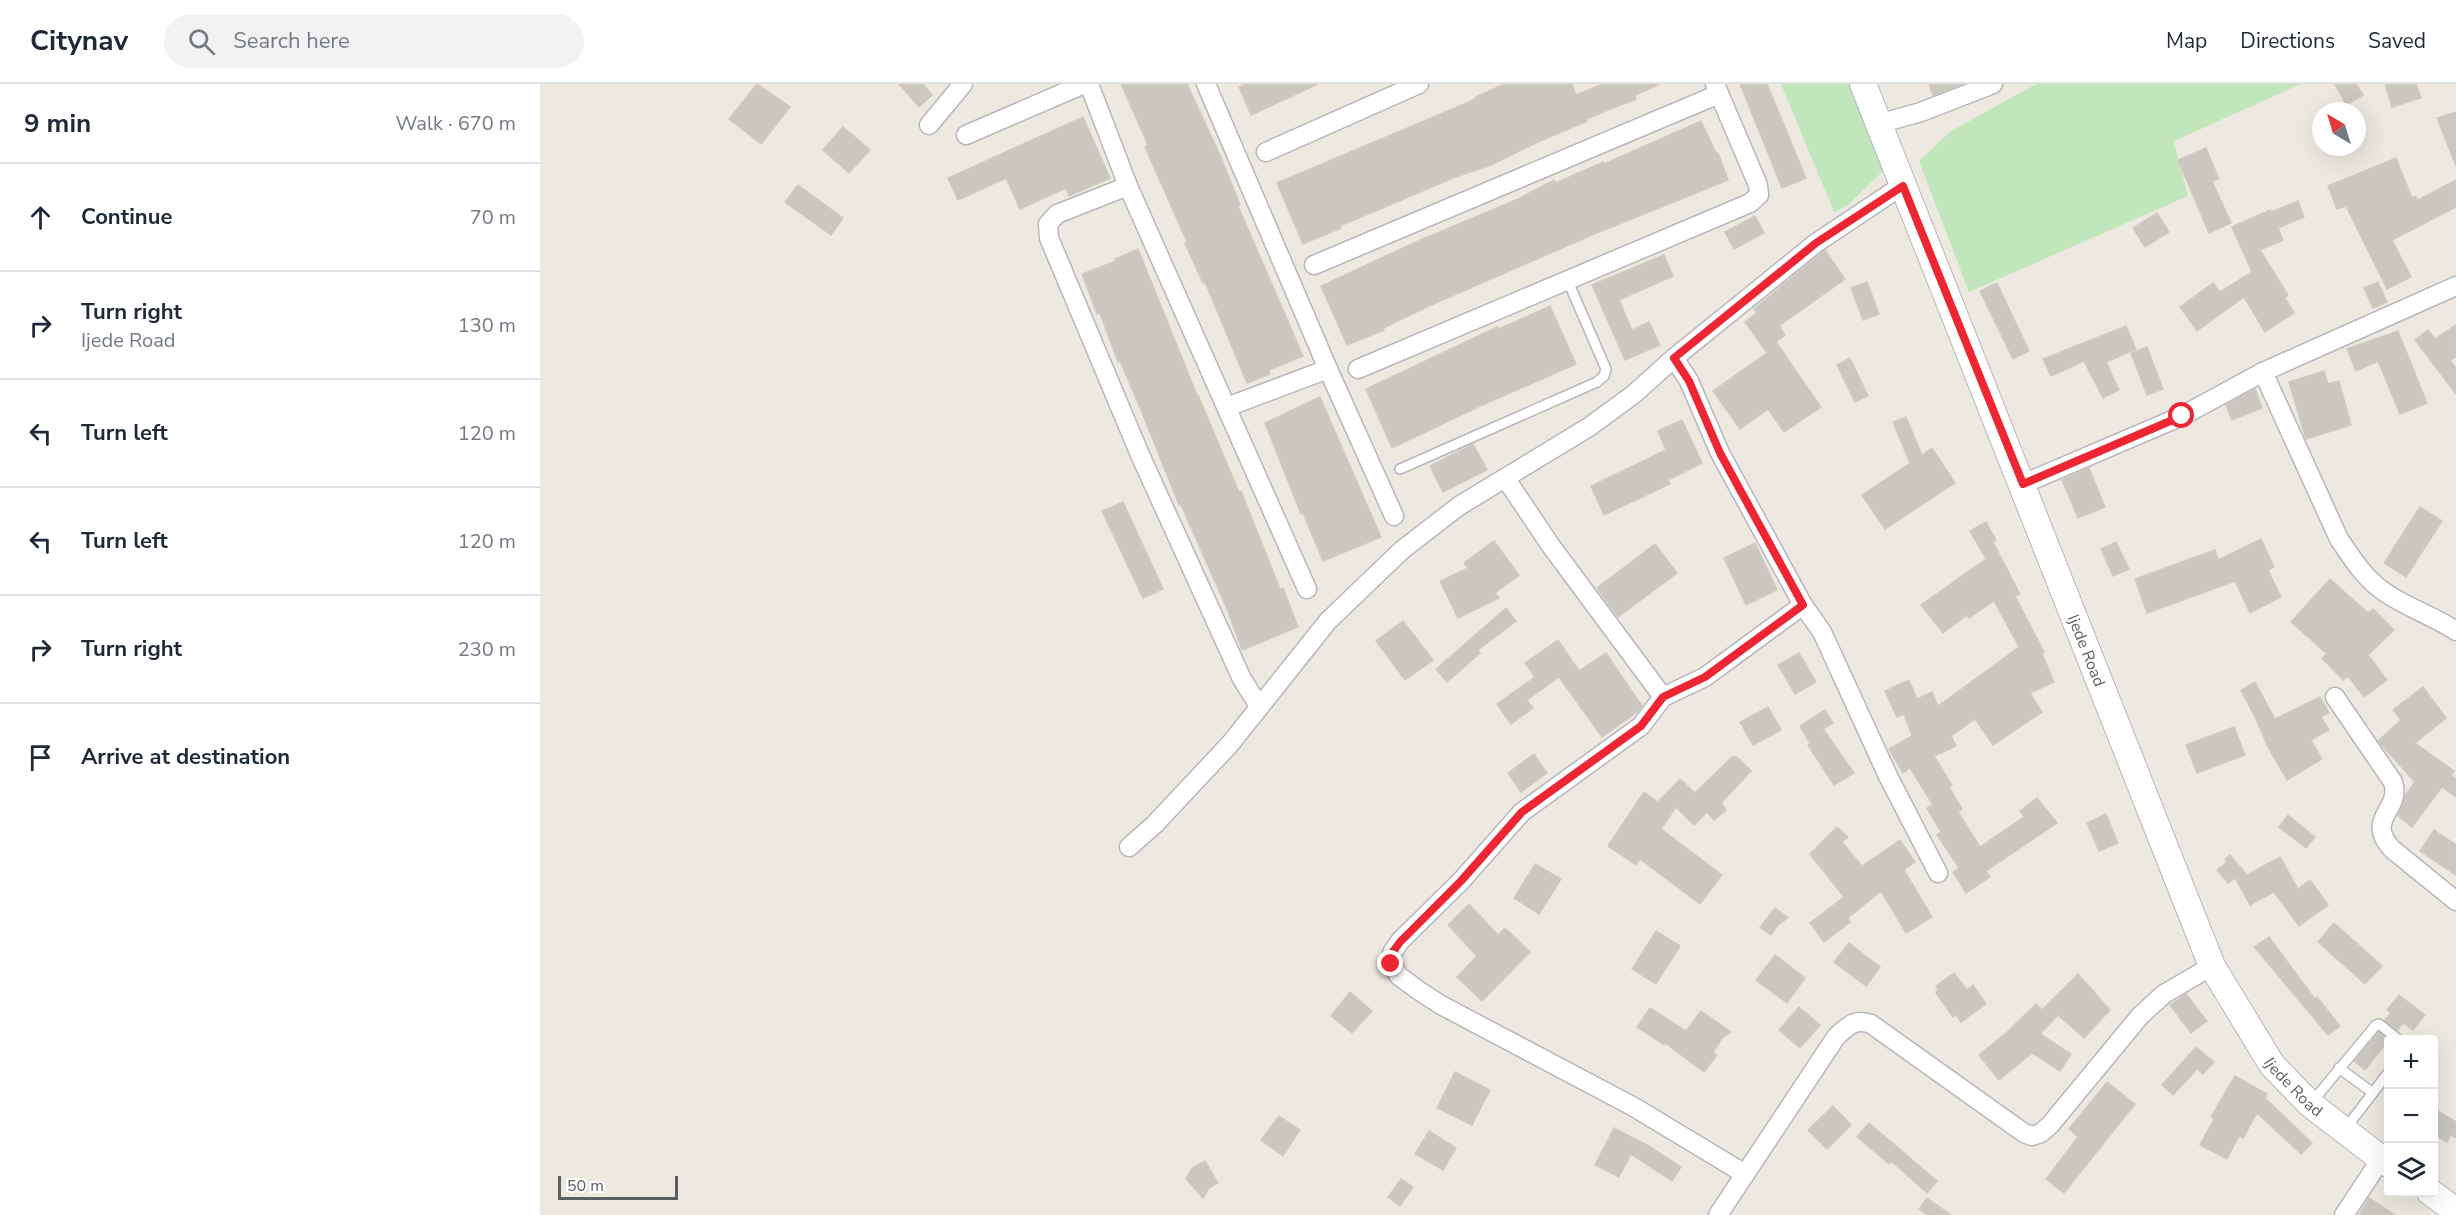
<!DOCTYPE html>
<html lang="en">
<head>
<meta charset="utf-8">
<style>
  :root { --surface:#fff; --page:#f2f2f3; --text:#1f2937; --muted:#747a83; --line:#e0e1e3 }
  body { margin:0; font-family:"Nunito Sans",sans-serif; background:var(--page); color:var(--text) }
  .controls { position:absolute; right:18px; bottom:18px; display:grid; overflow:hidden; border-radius:6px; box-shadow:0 6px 24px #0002 }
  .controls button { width:54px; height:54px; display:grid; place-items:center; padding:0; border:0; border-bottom:2px solid var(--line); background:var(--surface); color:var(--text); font:30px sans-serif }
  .compass { position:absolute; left:1772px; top:18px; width:54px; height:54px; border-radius:50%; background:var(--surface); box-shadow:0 6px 24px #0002; rotate:322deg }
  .scale { position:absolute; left:18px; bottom:15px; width:120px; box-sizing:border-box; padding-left:6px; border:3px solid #595f62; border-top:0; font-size:16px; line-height:21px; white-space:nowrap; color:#595f62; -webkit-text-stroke:4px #fff; paint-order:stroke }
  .stop { position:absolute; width:18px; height:18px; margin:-14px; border:4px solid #ee2634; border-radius:50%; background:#fff }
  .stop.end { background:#ee2634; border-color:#fff; box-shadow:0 2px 6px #0008 }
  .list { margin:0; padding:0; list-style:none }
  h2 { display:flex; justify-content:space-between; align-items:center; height:78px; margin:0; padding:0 24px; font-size:26px }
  h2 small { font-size:20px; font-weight:400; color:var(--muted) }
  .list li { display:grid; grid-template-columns:39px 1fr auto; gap:18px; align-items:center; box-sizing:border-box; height:108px; padding:0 24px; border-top:2px solid var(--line) }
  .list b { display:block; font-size:22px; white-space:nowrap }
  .list p { margin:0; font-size:20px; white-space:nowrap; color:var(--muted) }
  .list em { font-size:20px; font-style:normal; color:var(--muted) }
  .icon { flex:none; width:33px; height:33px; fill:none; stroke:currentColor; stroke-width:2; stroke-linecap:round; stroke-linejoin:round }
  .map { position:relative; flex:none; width:1916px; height:1131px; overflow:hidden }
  header { display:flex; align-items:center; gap:36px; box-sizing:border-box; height:84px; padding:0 30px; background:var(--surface); border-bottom:2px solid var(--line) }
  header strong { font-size:28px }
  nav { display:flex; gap:33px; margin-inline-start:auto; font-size:21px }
  .search { width:420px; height:54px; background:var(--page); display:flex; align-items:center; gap:15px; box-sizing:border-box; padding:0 21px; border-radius:33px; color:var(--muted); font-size:22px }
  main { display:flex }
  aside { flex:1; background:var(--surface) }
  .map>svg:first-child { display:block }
</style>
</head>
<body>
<header>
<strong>Citynav</strong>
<div class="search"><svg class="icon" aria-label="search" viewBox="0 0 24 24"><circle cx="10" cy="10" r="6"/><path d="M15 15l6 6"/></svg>Search here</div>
<nav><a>Map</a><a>Directions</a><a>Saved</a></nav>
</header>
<main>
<aside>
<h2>9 min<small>Walk · 670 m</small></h2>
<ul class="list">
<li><svg class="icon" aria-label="ahead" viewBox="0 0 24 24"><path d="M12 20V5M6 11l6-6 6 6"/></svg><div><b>Continue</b></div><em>70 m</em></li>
<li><svg class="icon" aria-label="right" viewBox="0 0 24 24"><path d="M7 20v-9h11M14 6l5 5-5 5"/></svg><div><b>Turn right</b><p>Ijede Road</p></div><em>130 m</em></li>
<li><svg class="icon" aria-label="left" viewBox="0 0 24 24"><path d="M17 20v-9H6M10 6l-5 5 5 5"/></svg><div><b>Turn left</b></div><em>120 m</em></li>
<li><svg class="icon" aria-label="left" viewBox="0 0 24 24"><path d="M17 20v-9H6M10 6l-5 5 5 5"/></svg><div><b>Turn left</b></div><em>120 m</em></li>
<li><svg class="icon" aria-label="right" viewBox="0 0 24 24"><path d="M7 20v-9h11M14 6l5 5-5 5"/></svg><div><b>Turn right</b></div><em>230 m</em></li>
<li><svg class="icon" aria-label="arrive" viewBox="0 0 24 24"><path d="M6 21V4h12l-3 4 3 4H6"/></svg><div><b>Arrive at destination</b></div></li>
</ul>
</aside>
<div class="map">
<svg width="1916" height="1131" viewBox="0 0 1916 1131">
  <rect width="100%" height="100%" fill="#ede9e1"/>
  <g fill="#c2e6bc">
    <polygon points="1241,0 1312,0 1341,69 1343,87 1308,121 1294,128"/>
    <polygon points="1496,0 1761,0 1634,57 1648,112 1429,208 1379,77 1411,47"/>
  </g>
  <g fill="#cac6c0" stroke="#d2c9bf" stroke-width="1.5">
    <polygon points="217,0 250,23 221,60 189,35"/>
    <polygon points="359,0 383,0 392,11 379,23"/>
    <polygon points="581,0 647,0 680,71 700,121 698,122 763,272 729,286 730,290 707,299 665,198 663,199 645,159 647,158 605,63 608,61"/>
    <polygon points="706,0 778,0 711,31 699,3"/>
    <polygon points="964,0 1032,0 1036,11 1063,0 1120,0 1095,11 1096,15 1046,35 1047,37 998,58 951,81 913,94 800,142 801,144 763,160 737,99 936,15 936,13"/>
    <polygon points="1200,0 1227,0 1266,94 1242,104"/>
    <polygon points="1389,0 1422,0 1393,11"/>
    <polygon points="1795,0 1816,0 1823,11 1806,21"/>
    <polygon points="1845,0 1876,0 1881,14 1852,23"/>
    <polygon points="1916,28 1916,82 1897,34"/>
    <polygon points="543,33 570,94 529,112 526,104 480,125 466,94 418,116 408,94"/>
    <polygon points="1161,37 1176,69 1178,69 1188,96 1052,151 889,222 843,244 844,246 807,261 781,202 878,157 978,115 1014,96 1016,99 1063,78 1064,80"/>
    <polygon points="303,43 330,66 309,89 283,66"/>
    <polygon points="1666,64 1679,95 1672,97 1691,139 1669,149 1638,76"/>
    <polygon points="1856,74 1872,114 1875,112 1878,116 1916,96 1916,123 1852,156 1871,193 1847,205 1806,122 1797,125 1788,102"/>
    <polygon points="258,101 303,134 291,151 245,118"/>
    <polygon points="1758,117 1764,133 1738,144 1743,156 1720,166 1748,211 1745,214 1754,229 1725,248 1704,213 1657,247 1640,223 1673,199 1680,208 1712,188 1692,143 1730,126 1731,128"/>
    <polygon points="1617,129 1629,148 1605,163 1593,144"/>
    <polygon points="1215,132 1224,149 1194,165 1185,148"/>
    <polygon points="598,165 657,311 658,311 699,408 701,407 740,505 743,504 758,543 702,566 688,527 641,421 639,421 601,326 580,277 578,278 560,229 557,230 542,190 576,177 575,175"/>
    <polygon points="1285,166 1305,195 1239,242 1245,251 1236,258 1281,323 1244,348 1228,325 1200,345 1173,307 1227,269 1205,238 1217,229 1214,225"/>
    <polygon points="1124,171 1133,192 1079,216 1092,246 1109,238 1120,261 1085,276 1052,201"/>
    <polygon points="1327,198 1339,230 1323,236 1311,204"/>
    <polygon points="1838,198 1847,218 1833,224 1824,204"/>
    <polygon points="1457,199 1489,267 1473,275 1440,207"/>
    <polygon points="1010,222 1036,280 938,323 852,364 826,305 957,243 959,245"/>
    <polygon points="1916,241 1916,273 1910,276 1916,284 1916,310 1875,256 1888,246 1895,255"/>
    <polygon points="1586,242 1596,265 1566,278 1579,306 1563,314 1544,277 1511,292 1503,275"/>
    <polygon points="1858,247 1887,319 1860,330 1838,277 1816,287 1807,265"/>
    <polygon points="1607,263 1623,305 1607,311 1591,269"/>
    <polygon points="1310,274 1328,312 1315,318 1297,281"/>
    <polygon points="1784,287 1788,300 1799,297 1811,341 1766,355 1749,298"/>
    <polygon points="1715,305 1722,324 1692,336 1686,321"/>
    <polygon points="780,313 841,453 783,477 763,429 761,430 725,339"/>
    <polygon points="1366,333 1382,371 1392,364 1415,399 1345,445 1322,411 1370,379 1353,338"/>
    <polygon points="1142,336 1162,379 1128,396 1130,400 1064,431 1051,402 1126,366 1118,347"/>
    <polygon points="933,360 947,386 903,408 890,382"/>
    <polygon points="1549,384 1565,423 1538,434 1522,396"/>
    <polygon points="583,418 623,505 603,514 562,427"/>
    <polygon points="1880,423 1902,437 1866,493 1844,479"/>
    <polygon points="1446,438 1456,456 1453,458 1480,510 1475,512 1504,568 1502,569 1514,598 1490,609 1502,628 1453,661 1435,635 1411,652 1416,662 1394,672 1412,701 1409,703 1422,725 1418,728 1440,763 1484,733 1480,727 1497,714 1517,739 1446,787 1450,793 1426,809 1413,788 1419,784 1397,751 1401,748 1387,724 1393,721 1370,684 1363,689 1349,665 1372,652 1364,630 1357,633 1345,607 1369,596 1377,615 1392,608 1398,622 1479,563 1454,517 1429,534 1427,531 1403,549 1381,521 1446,475 1430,447"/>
    <polygon points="1721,455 1734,483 1728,486 1741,513 1710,529 1695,497 1607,529 1595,495 1675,466 1678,476"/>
    <polygon points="954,457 979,491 955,509 959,514 918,534 900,497 928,484 924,479"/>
    <polygon points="1576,458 1589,485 1573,492 1561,465"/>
    <polygon points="1215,459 1237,506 1206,521 1184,474"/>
    <polygon points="1115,460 1137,489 1078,533 1057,504"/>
    <polygon points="1790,495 1828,529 1833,525 1854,546 1828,571 1847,596 1824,613 1808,592 1803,596 1782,574 1787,570 1751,538"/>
    <polygon points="966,524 976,537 938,566 940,569 907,598 896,585"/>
    <polygon points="863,537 893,576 865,596 836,557"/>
    <polygon points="1018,556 1039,587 1066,569 1102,622 1097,628 1062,653 1019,593 987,616 993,624 971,640 957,620 995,593 985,579"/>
    <polygon points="1259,569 1276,598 1255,610 1238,581"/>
    <polygon points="1715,598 1735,635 1780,613 1789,629 1781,633 1789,646 1771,656 1782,675 1747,696 1728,663 1716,635 1701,606"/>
    <polygon points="1883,603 1906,634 1875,659 1914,687 1911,691 1916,695 1916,713 1902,703 1872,743 1858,732 1865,711 1875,698 1838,657 1861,636 1853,626"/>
    <polygon points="1228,623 1241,646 1213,661 1200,638"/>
    <polygon points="1285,626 1293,639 1283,645 1314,689 1294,701 1268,661 1270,660 1260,642"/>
    <polygon points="1694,643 1705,671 1657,689 1646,661"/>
    <polygon points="994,670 1007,689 981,708 968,689"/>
    <polygon points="1192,673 1197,673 1211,687 1181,719 1186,726 1174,736 1167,728 1154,741 1136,723 1121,745 1182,791 1160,820 1100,775 1096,781 1068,762 1104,708 1118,718 1140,695 1155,709"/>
    <polygon points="1566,730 1578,759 1559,767 1547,739"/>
    <polygon points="1748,731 1775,753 1766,764 1739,743"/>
    <polygon points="1297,743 1308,753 1302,758 1322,782 1360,756 1375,778 1364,786 1392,833 1366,849 1341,807 1308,834 1310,838 1284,858 1270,839 1304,813 1270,770"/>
    <polygon points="1894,746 1916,761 1916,791 1880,767"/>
    <polygon points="1690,771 1707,791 1740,773 1758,805 1770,796 1788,821 1759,842 1734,808 1710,821 1695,794 1688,799 1677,786 1687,778 1685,775"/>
    <polygon points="995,780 1021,795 999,830 974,814"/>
    <polygon points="929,820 958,851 965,844 990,868 942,917 917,893 937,872 908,841"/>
    <polygon points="1235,824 1248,834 1238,841 1231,851 1220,843"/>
    <polygon points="1794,839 1842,882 1825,900 1778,858"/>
    <polygon points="1116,847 1140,862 1116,900 1092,885"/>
    <polygon points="1729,853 1775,915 1777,913 1800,942 1788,951 1714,863"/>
    <polygon points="1309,859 1340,883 1326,902 1294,878"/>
    <polygon points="1235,871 1265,894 1247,919 1216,896"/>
    <polygon points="1414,889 1427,906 1433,901 1446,920 1421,938 1416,931 1413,933 1396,909 1398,905 1396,902"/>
    <polygon points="1538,890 1570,926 1544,954 1518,931 1500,950 1531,970 1520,987 1492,969 1459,996 1439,971 1466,949 1496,920 1502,926"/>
    <polygon points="810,908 832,927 812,949 791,932"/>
    <polygon points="1646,910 1667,937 1651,949 1630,921"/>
    <polygon points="1859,911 1885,931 1873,946 1863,939 1857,946 1845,936 1851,929 1847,926"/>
    <polygon points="1259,923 1280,941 1260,964 1239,946"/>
    <polygon points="1110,924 1146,947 1161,927 1191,948 1183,953 1173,968 1177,971 1164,988 1125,959 1124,961 1097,943"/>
    <polygon points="1839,948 1848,957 1825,986 1814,977"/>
    <polygon points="1656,963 1674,978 1663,990 1657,985 1633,1011 1622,1001"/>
    <polygon points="915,988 950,1006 932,1041 897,1024"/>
    <polygon points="1695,992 1727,1010 1725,1014 1772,1059 1761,1070 1717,1029 1703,1054 1699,1052 1687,1075 1660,1061 1674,1035 1671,1033"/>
    <polygon points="1567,998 1595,1020 1524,1109 1506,1095 1538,1053 1529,1045"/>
    <polygon points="1293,1022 1311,1041 1287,1065 1268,1046"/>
    <polygon points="1893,1024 1916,1038 1916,1054 1911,1051 1907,1058 1893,1050"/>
    <polygon points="739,1032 760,1046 743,1072 721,1056"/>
    <polygon points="1329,1039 1397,1097 1387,1109 1351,1077 1349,1080 1317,1053"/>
    <polygon points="1074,1044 1107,1061 1141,1083 1132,1097 1091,1070 1079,1093 1055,1081"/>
    <polygon points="889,1047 916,1064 903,1086 875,1070"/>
    <polygon points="665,1077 678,1099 669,1104 663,1114 646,1095 652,1084"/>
    <polygon points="861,1095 873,1103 860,1122 848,1113"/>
    <polygon points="1387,1114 1411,1131 1388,1131 1379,1125"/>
    <polygon points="1829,1114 1855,1131 1819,1131"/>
  </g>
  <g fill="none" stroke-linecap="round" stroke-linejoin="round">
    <defs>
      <g id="service">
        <polyline points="860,385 1057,298 1064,292 1066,285 1027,195"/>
        <polyline points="1799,984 1833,1009"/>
        <polyline points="1772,1018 1836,941 1839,940 1859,956"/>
        <polyline points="1806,1044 1848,989"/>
      </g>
      <g id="minor">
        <polyline points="549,0 588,102 767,505"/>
        <polyline points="666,0 788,285 854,432"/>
        <polyline points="1338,40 1381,28 1453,0"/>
        <polyline points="389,41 423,0"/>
        <polyline points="426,51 544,0"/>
        <polyline points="726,68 879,0"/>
        <polyline points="588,102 517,130 508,140 509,154 601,373 702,595 719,622"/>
        <polyline points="774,181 1179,10"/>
        <polyline points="1134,274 1149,297 1180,369 1263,521 1282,548 1348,692 1398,789"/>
        <polyline points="818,285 1210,119 1219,111 1218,101 1175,0"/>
        <path d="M1723,288L1799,455C1813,476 1827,498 1849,511C1871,525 1895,533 1916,547"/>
        <polyline points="687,323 788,285"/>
        <polyline points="966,395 1011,462 1123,613"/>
        <polyline points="1483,400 1642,332 1723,288 1916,202"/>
        <path d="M1795,613L1853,698C1862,727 1824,734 1852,765L1916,817"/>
        <polyline points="589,763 614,741 690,660 788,537 862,466 919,422 1049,343 1094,310 1134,274 1276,159 1363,101"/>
        <polyline points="1205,1090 1094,1023 901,921 878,906 859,892 851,880 852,869 860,857 921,797 982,728 1101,642 1123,613 1165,593 1263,521"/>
        <path d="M1178,1131L1296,953C1308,942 1315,934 1331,940L1484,1049L1492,1052L1501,1049L1510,1041L1600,932L1624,910L1672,882"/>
        <polyline points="1804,1131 1841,1075"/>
      </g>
      <g id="secondary">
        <path id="s1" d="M1323,0L1672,882L1732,981L1770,1020L1848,1080"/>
        <polyline points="1890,1108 1916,1127"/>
      </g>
    </defs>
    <use href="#service" stroke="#b4b8bc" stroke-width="12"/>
    <use href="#minor" stroke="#b4b8bc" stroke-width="21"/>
    <use href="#secondary" stroke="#b3b8bc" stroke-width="28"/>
    <use href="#service" stroke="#fff" stroke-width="9"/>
    <use href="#minor" stroke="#fff" stroke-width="18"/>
    <use href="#secondary" stroke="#fff" stroke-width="26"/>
  </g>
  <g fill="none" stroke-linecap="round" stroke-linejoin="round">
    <polyline stroke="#ee2634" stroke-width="8" points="851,880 852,869 860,858 921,797 982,728 1101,642 1123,613 1165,593 1263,521 1180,369 1149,297 1134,274 1276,159 1363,102 1483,400 1642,332"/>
  </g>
  <g text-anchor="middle" stroke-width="4.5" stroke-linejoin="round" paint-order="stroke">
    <g font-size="16" fill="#595f62" stroke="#fff">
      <text dy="6" stroke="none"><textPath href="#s1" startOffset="609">Ijede Road</textPath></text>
      <text dy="6" stroke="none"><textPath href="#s1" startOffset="1095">Ijede Road</textPath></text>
    </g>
  </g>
</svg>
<div class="controls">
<button>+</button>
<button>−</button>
<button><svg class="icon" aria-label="layers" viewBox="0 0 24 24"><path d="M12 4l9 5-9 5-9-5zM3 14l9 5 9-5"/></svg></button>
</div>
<svg class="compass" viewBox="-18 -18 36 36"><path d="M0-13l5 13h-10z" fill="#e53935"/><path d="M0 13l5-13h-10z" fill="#747a83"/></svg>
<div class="scale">50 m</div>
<div class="stop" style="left:1642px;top:332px"></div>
<div class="stop end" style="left:851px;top:880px"></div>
</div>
</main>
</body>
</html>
